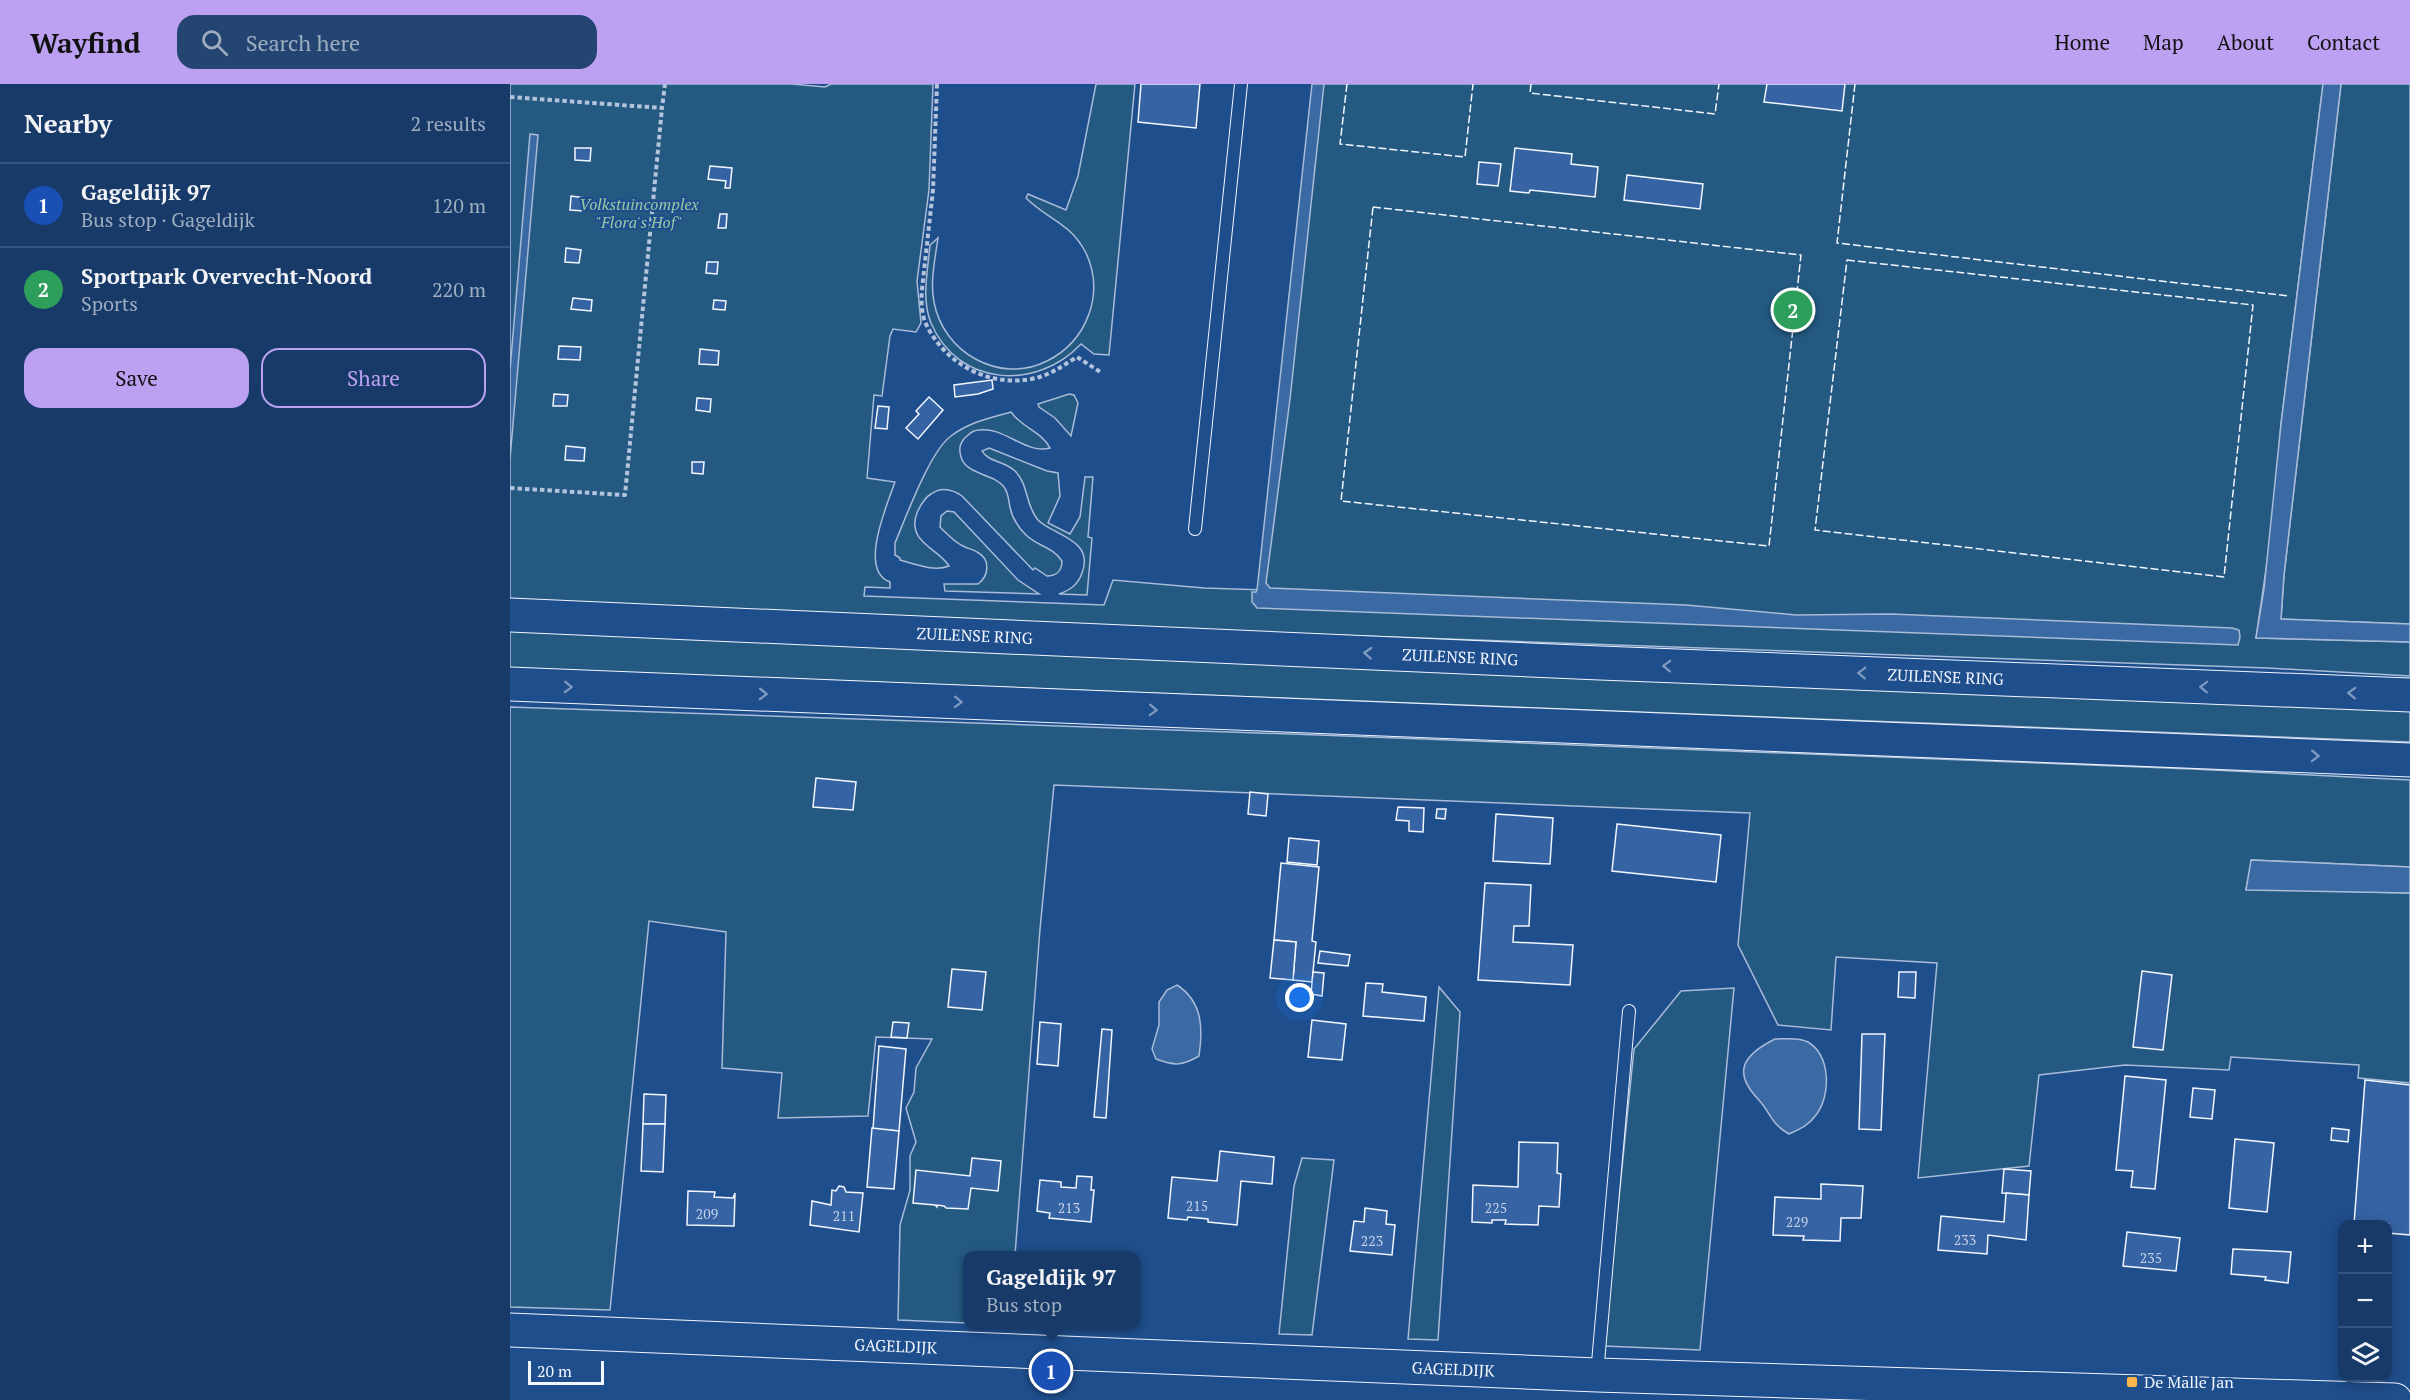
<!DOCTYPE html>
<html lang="en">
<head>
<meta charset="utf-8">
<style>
  :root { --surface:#173a69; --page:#244571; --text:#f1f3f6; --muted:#9eadc0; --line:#36547d; --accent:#bca0f2 }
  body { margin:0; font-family:"PT Serif",serif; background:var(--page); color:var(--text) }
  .controls { position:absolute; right:18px; bottom:18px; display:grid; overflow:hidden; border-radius:12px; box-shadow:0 3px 15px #0003 }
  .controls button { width:54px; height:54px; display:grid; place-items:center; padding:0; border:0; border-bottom:2px solid var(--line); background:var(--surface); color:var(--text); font:30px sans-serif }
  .scale { position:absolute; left:18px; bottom:15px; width:76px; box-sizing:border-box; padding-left:6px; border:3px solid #f2f6ff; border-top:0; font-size:16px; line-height:21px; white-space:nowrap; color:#f2f6ff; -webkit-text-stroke:4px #1f4e8c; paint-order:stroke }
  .you { position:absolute; left:790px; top:914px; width:21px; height:21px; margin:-15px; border:4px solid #fff; border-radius:50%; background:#1a73e8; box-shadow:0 0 0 9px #1a73e833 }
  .badge { display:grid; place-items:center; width:39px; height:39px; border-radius:50%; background:var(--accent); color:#fff; font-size:20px; font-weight:700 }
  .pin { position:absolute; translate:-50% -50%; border:3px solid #fff; box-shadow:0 2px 6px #0006 }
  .popup { position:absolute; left:453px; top:1167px; width:177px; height:78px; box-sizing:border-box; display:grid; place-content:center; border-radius:12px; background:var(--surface); filter:drop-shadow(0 2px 4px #0005); font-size:20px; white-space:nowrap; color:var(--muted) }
  .popup b { font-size:22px; color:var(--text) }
  .popup::after { content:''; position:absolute; left:50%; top:100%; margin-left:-12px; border:12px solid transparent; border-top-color:var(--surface) }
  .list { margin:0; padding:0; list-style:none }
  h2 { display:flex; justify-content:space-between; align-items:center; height:78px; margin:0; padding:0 24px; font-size:26px }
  h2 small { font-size:20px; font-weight:400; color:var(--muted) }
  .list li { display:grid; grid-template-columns:39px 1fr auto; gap:18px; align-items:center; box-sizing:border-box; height:84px; padding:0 24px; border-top:2px solid var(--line) }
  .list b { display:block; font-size:22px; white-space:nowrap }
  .list p { margin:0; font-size:20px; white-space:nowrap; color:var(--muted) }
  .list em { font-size:20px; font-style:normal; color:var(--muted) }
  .actions { display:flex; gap:12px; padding:18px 24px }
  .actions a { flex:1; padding:14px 0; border:2px solid var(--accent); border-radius:18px; text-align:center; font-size:21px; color:var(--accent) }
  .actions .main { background:var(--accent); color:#111 }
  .icon { flex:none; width:33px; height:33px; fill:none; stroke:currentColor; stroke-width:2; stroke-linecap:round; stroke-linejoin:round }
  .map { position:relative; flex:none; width:1900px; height:1316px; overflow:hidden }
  header { display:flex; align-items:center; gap:36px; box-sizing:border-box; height:84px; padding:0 30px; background:var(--accent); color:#111 }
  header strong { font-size:28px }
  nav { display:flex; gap:33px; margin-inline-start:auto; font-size:21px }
  .search { width:420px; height:54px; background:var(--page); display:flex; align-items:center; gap:15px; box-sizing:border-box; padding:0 21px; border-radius:18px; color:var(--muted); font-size:22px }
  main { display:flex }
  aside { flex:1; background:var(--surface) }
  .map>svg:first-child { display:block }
</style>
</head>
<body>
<header>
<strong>Wayfind</strong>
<div class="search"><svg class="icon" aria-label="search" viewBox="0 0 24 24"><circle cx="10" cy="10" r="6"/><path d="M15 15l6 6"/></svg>Search here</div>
<nav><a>Home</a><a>Map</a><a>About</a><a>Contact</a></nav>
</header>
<main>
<aside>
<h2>Nearby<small>2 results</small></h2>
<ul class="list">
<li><span class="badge" style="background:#1a4fb4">1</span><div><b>Gageldijk 97</b><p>Bus stop · Gageldijk</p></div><em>120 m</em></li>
<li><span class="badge" style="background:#2e9e5b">2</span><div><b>Sportpark Overvecht-Noord</b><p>Sports</p></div><em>220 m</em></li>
</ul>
<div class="actions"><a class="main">Save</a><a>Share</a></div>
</aside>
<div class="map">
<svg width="1900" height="1316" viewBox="0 0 1900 1316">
  <rect width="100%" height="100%" fill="#1f4e8c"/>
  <g fill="#245a82" stroke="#a8bbd7" stroke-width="1.5">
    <path d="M0,0H282L315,3L321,0H423L419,106L407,197L411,239L406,248L383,245L380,252L372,312L364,311L357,394L385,398C377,421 348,487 380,498V504L355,503L354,512L594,521L603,496L694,504L755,506L803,0H1813L1771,340L1762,444L1746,554L1900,558V592L1758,584L600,543L0,519Z"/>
    <path d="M586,0H625L599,271L584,270L571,260C527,307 448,303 421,239C411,215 418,186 420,161L428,154C425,175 420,198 424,218C433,268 489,301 537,277C577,257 595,210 576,169C560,138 538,136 516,114L518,110L556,126L568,92Z"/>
    <polygon points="1831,0 1900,0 1900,540 1771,535 1774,491"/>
    <polygon points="559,310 564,311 568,319 561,352 545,334 529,323 528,320"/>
    <path d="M501,328C511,343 532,348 540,364C516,371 494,342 469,346C465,346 460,349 457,352C452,356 449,361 450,368C452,392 483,388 494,403C499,410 498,415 500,423C502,434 508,443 516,451C527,462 543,463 552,477C552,487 546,492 537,492L525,484L523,486L452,412C442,405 432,402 421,410C414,414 410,422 407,429C396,458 428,464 439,482C425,488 404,480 390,476V474L385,471V459C396,433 420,367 441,352C459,338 480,334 501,328Z"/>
    <path d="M479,364L537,387L548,389L550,412L538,439L560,450L570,433L575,393H583L578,453L582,454L577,511L549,510C560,506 568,501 572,489C585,455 542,451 528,436C515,421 519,401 505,387C495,377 478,378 472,367Z"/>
    <path d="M437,427L444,428L508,496L529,510L435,507L434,500H468C479,492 481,475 467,468C463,465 458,465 453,462C444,458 437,450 430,443L431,432Z"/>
    <polygon points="0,547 1900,620 1900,658 0,584"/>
    <polygon points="0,623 836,652 1683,685 1900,696 1900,783 1742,776 1736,805 1900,809 1900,999 1848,994 1849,981 1721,973 1719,986 1615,981 1529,991 1519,1082 1408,1094 1427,879 1326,873 1321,946 1268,941 1228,861 1240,729 544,701 530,845 505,1171 457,1172 457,1239 388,1236 390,1141 400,1106 400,1072 406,1058 396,1024 404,1008 406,984 422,955 366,953 358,1032 268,1034 272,989 212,984 216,848 139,837 100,1226 0,1223"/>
    <polygon points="929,903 950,928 928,1256 898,1255"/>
    <polygon points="1224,904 1190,1266 1094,1262 1124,965 1171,907"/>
    <polygon points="792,1074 824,1076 802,1251 769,1250 784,1102"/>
  </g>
  <g fill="#3b69a3" stroke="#a8bbd7" stroke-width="1.5">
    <polygon points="802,0 814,0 780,315 756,499 760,504 1176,521 1286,531 1381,530 1722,544 1729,546 1730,553 1728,561 747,524 742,518 742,508 746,508 747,506"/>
    <polygon points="1813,0 1831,0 1774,491 1771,535 1900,540 1900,558 1746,554 1754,505 1771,340"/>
    <polygon points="20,50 28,51 0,375 0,286"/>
    <polygon points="1741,776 1900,783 1900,809 1736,806"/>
    <path d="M667,901C693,918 693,945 689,972C672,982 665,982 646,975L642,965L649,941V918L657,906Z"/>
    <path d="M1265,955C1275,955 1289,953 1298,958C1321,972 1321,1012 1306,1031C1299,1041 1290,1045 1279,1050C1261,1040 1261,1029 1248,1015C1221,987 1235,970 1265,955Z"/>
  </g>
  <g fill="#3563a3" stroke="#f2f6ff" stroke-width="1.5">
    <polygon points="631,0 690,0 686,44 628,38"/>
    <polygon points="1257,0 1335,0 1332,27 1254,18"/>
    <polygon points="65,64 81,64 80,77 65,76"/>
    <polygon points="1005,64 1062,70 1061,80 1088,83 1085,113 1020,106 1019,109 1000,107"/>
    <polygon points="969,78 991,80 988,102 967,100"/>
    <polygon points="200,82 222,84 220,104 215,104 216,97 198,95"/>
    <polygon points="1117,91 1193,100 1190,125 1114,116"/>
    <polygon points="61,112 75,114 74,127 60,126"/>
    <polygon points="210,130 217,130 216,144 208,144"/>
    <polygon points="56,164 71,166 69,179 55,178"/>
    <polygon points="197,178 208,178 207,190 196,189"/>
    <polygon points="63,214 82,216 81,227 61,225"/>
    <polygon points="204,216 216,217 215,226 203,225"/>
    <polygon points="49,262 71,263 70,276 48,275"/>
    <polygon points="190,265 209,267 208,281 189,280"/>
    <polygon points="482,296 483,305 468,310 445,313 444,301"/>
    <polygon points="44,310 58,311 57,322 43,322"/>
    <polygon points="419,313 433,326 408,355 396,344 409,330 406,327"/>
    <polygon points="187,314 201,315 200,328 186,326"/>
    <polygon points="368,322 379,323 377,345 365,344"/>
    <polygon points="56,362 75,364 74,377 55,376"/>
    <polygon points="182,378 194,378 193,390 182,389"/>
    <polygon points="306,694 346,698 343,726 303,723"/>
    <polygon points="740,708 758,710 756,732 738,730"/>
    <polygon points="888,723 914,724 913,748 899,747 899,737 886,736"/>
    <polygon points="927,725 936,725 935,735 926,734"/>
    <polygon points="986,730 1043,734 1040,780 983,777"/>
    <polygon points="1107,740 1211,751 1206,798 1102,787"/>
    <polygon points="779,754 809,757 807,781 777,778"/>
    <polygon points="771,779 809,783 802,857 806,858 802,898 783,896 786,858 764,856"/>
    <polygon points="975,799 1021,801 1019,842 1004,842 1003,858 1063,861 1060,901 968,896"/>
    <polygon points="764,856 786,858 783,896 760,894"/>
    <polygon points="810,867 840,871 838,882 808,879"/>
    <polygon points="442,885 476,888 472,926 438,923"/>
    <polygon points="1632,887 1662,891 1653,966 1623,963"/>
    <polygon points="803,888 814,889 812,912 801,910"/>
    <polygon points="1389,888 1406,888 1405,914 1388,913"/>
    <polygon points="856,899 873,900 872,908 916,913 914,937 853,932"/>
    <polygon points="802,936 836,940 832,976 798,973"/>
    <polygon points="383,938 399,939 397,954 381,953"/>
    <polygon points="530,938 551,940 548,982 527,980"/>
    <polygon points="592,945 602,946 596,1034 584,1033"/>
    <polygon points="1352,950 1375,950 1371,1046 1349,1045"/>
    <polygon points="369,962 396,965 389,1047 363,1045"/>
    <polygon points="1615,992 1656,996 1645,1105 1621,1103 1623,1087 1606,1086"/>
    <polygon points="1855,996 1900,1001 1900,1151 1878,1149 1878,1140 1844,1140"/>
    <polygon points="1683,1004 1705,1006 1702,1035 1680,1033"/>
    <polygon points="134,1010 156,1011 155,1040 133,1040"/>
    <polygon points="133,1040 155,1040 153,1088 131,1087"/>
    <polygon points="362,1044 389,1047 384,1105 357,1103"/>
    <polygon points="1822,1044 1839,1046 1838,1058 1821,1056"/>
    <polygon points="1725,1055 1764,1059 1757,1128 1719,1124"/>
    <polygon points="1009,1058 1048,1059 1047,1089 1051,1090 1049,1123 1029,1122 1028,1141 995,1140 996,1136 982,1136 982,1139 962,1138 963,1101 1008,1103"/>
    <polygon points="710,1067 764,1073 762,1100 731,1097 727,1141 698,1138 698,1135 678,1133 677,1136 658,1134 662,1093 707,1097"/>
    <polygon points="462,1074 491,1077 488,1107 461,1104 458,1125 436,1124 434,1122 427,1121 427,1123 425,1121 403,1119 406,1086 460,1092"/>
    <polygon points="1494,1085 1521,1087 1519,1111 1492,1109"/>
    <polygon points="567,1092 582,1093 581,1106 584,1106 581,1138 539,1134 540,1129 527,1127 530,1096 551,1098 551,1103 566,1104"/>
    <polygon points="1311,1100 1353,1102 1351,1134 1331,1134 1330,1157 1293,1156 1294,1152 1263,1151 1265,1113 1311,1115"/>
    <polygon points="329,1102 334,1103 336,1108 353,1109 349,1148 300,1141 302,1117 321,1121 322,1106 326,1107"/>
    <polygon points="178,1107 205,1108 204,1113 223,1114 225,1109 224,1142 177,1141"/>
    <polygon points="1496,1109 1519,1111 1516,1156 1478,1151 1477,1170 1428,1166 1431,1132 1494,1138"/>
    <polygon points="855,1124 877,1127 876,1140 885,1141 882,1171 840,1167 844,1137 854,1138"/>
    <polygon points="1617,1148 1670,1154 1666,1187 1613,1182"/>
    <polygon points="1723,1165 1781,1168 1778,1199 1755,1196 1756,1193 1721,1190"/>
  </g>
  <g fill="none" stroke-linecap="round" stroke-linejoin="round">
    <defs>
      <g id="lane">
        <polyline points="685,445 731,0"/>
        <polyline points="1087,1290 1119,927"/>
      </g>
      <g id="secondary">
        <path id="s1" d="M0,1246L1087,1291L1885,1316"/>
      </g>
      <g id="primary">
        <path id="s2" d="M0,531L1090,579L1900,611"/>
        <polyline points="0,600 1900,676"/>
      </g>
    </defs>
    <use href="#lane" stroke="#f2f6ff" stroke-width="14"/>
    <use href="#secondary" stroke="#f2f6ff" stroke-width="35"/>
    <use href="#primary" stroke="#f2f6ff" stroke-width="35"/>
    <g stroke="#b3c4dc" stroke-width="4" stroke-dasharray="4.5 3" stroke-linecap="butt">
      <path d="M427,0L423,106L412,205C411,217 411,231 417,242C436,280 479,303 521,295C539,292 552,282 567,273L592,289"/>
      <polyline points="0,13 152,24 155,0"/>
      <polyline points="0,404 115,411 152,24"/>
    </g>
    <use href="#lane" stroke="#1f4e8c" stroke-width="12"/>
    <use href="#secondary" stroke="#1f4e8c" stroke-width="33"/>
    <use href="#primary" stroke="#1f4e8c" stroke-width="33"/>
    <g stroke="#f2f6ff" stroke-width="1.5" stroke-dasharray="8 3" stroke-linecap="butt">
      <polyline points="837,0 830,60 955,73 963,0"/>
      <polyline points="1021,0 1020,9 1205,30 1209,0"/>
      <polyline points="1345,0 1327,159 1779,212"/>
      <polygon points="863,123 1291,171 1259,462 831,417"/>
      <polygon points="1337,176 1743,221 1714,493 1305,446"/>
    </g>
  </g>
  <defs><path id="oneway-chevron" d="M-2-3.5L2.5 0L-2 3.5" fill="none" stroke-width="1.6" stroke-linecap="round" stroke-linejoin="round" transform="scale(1.5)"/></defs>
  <g stroke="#7e9ac0">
    <use href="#oneway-chevron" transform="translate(858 569) rotate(-177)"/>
    <use href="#oneway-chevron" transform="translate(1157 582) rotate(-178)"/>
    <use href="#oneway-chevron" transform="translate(1352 589) rotate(-178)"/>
    <use href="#oneway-chevron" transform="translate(58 603) rotate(2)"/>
    <use href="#oneway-chevron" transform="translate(1694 603) rotate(-178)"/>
    <use href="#oneway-chevron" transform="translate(1842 609) rotate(-178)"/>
    <use href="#oneway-chevron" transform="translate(253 610) rotate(2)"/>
    <use href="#oneway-chevron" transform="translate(448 618) rotate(2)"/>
    <use href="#oneway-chevron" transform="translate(643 626) rotate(2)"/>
    <use href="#oneway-chevron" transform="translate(1805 672) rotate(2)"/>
  </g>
  <rect fill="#ffb74d" stroke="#1f4e8c" stroke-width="2" x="1616" y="1292" width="12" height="12" rx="3"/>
  <g text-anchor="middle" stroke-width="4.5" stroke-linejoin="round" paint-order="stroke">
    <g font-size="14" fill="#c3d1e8">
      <text x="687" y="1127">215</text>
      <text x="559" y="1129">213</text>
      <text x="986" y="1129">225</text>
      <text x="197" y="1135">209</text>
      <text x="334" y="1137">211</text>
      <text x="1287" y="1143">229</text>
      <text x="1455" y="1161">233</text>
      <text x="862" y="1162">223</text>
      <text x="1641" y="1179">235</text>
    </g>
    <g font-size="16" font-style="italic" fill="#97c8a6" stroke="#1f4e8c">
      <text x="129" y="126">Volkstuincomplex<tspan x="129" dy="18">"Flora's Hof"</tspan></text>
    </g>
    <g font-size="16" fill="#f2f6ff" stroke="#1f4e8c">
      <text dy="6" stroke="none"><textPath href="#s2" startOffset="465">ZUILENSE RING</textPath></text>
      <text dy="6" stroke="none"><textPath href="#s2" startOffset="951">ZUILENSE RING</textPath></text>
      <text dy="6" stroke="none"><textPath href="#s2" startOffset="1437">ZUILENSE RING</textPath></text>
      <text dy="6" stroke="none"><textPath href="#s1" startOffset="386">GAGELDIJK</textPath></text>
      <text dy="6" stroke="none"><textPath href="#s1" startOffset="944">GAGELDIJK</textPath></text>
    </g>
    <g font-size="16" fill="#f2f6ff" stroke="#1f4e8c" text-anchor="start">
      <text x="1634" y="1304">De Malle Jan</text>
    </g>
  </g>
</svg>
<div class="controls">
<button>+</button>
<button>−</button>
<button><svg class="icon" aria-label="layers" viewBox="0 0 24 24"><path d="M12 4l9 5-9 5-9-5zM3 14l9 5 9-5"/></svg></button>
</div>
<div class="scale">20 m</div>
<div class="you"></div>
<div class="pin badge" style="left:541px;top:1287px;background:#1a4fb4">1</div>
<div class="popup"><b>Gageldijk 97</b>Bus stop</div>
<div class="pin badge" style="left:1283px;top:226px;background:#2e9e5b">2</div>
</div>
</main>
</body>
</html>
